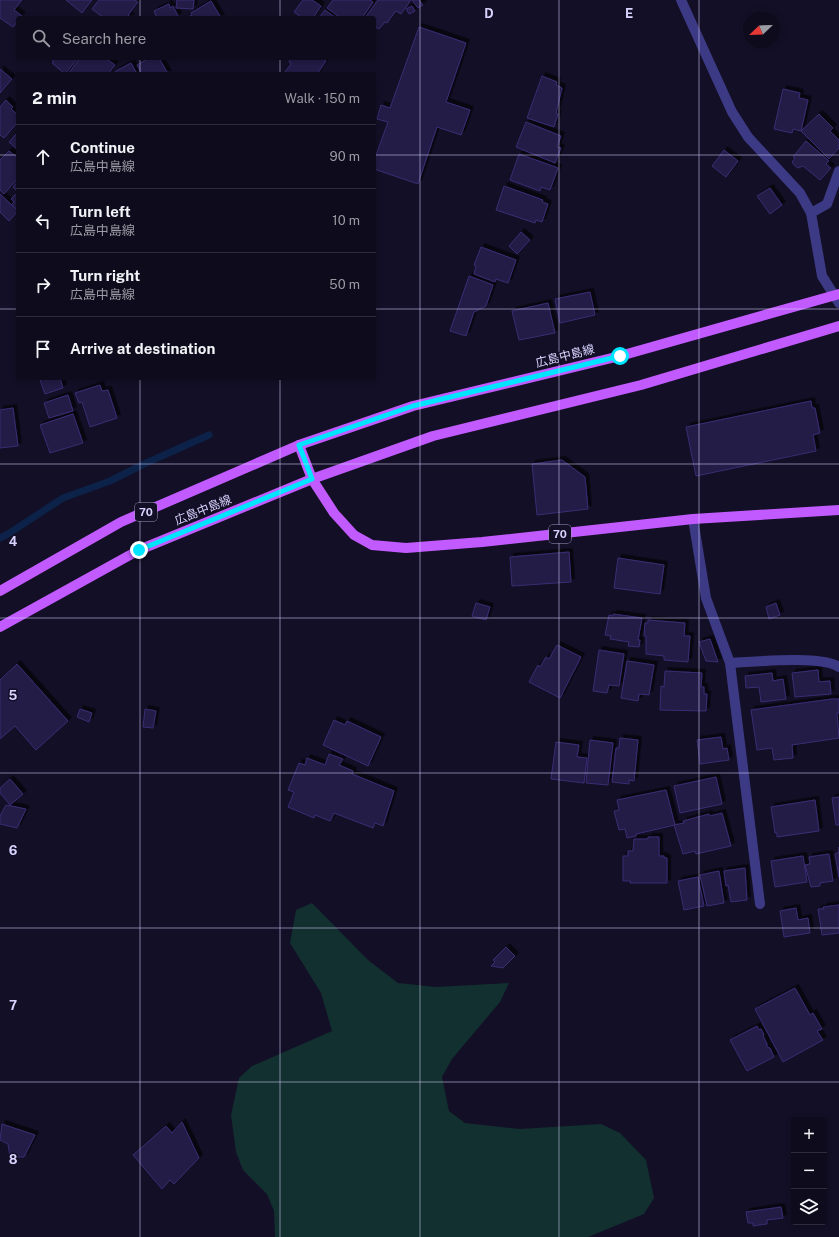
<!DOCTYPE html>
<html lang="en">
<head>
<meta charset="utf-8">
<style>
  :root { --surface:#0e0b1c; --page:#171425; --text:#f1f3f6; --muted:#9b9ba3; --line:#2e2b3b }
  body { margin:0; font-family:"Public Sans","Noto Sans JP",sans-serif; background:var(--page); color:var(--text) }
  .controls { position:absolute; right:12px; bottom:12px; display:grid; overflow:hidden; border-radius:4px; box-shadow:0 2px 6px #0003 }
  .controls button { width:36px; height:36px; display:grid; place-items:center; padding:0; border:0; border-bottom:1px solid var(--line); background:var(--surface); color:var(--text); font:20px sans-serif }
  .compass { position:absolute; left:743px; top:12px; width:36px; height:36px; border-radius:50%; background:var(--surface); box-shadow:0 2px 6px #0003; rotate:247deg }
  .stop { position:absolute; width:12px; height:12px; margin:-9px; border:3px solid #00e5ff; border-radius:50%; background:#fff }
  .stop.end { background:#00e5ff; border-color:#fff; box-shadow:0 1px 4px #0008 }
  .list { margin:0; padding:0; list-style:none }
  h2 { display:flex; justify-content:space-between; align-items:center; height:52px; margin:0; padding:0 16px; font-size:17px }
  h2 small { font-size:13px; font-weight:400; color:var(--muted) }
  .list li { display:grid; grid-template-columns:26px 1fr auto; gap:12px; align-items:center; box-sizing:border-box; height:64px; padding:0 16px; border-top:1px solid var(--line) }
  .list b { display:block; font-size:15px; white-space:nowrap }
  .list p { margin:0; font-size:13px; white-space:nowrap; color:var(--muted) }
  .list em { font-size:13px; font-style:normal; color:var(--muted) }
  .icon { flex:none; width:22px; height:22px; fill:none; stroke:currentColor; stroke-width:2; stroke-linecap:round; stroke-linejoin:round }
  .map { position:relative; flex:none; width:839px; height:1237px; overflow:hidden }
  .search { position:absolute; background:var(--surface); box-shadow:0 2px 6px #0003; left:16px; top:16px; width:360px; height:44px; display:flex; align-items:center; gap:10px; box-sizing:border-box; padding:0 14px; border-radius:4px; color:var(--muted); font-size:15px }
  .panel { position:absolute; background:var(--surface); box-shadow:0 2px 6px #0003; left:16px; top:72px; width:360px; height:308px; border-radius:4px }
  .map>svg:first-child { display:block }
</style>
</head>
<body>
<div class="map">
<svg width="839" height="1237" viewBox="0 0 839 1237">
  <defs>
    <filter id="shadow"><feDropShadow dx="3.5" dy="-3.5" stdDeviation="0" flood-color="#0009"/></filter>
  </defs>
  <rect width="100%" height="100%" fill="#130f26"/>
  <polygon fill="#12302f" points="312,903 368,960 398,983 436,987 509,983 500,1002 452,1059 442,1077 449,1111 465,1123 520,1129 601,1124 620,1133 646,1160 654,1198 644,1214 588,1237 275,1237 274,1211 267,1194 243,1170 236,1152 231,1115 239,1078 252,1066 332,1031 321,993 290,943 296,910"/>
  <g fill="none" stroke-linecap="round" stroke-linejoin="round">
    <polyline stroke="#0c2248" stroke-width="7" points="0,538 8,534 63,498 110,481 146,463 209,435"/>
  </g>
  <g fill="#241b47" stroke="#3b2d73" filter="url(#shadow)">
    <polygon points="0,0 22,0 14,10 22,16 18,18 18,21 13,27 0,18"/>
    <polygon points="66,0 92,0 82,13"/>
    <polygon points="99,0 135,0 138,2 128,15 131,18 104,18 92,9"/>
    <polygon points="177,0 194,0 193,9 176,8"/>
    <polygon points="303,0 312,0 321,6 313,18 302,18 294,12"/>
    <polygon points="333,0 370,0 373,2 362,18 341,18 327,8"/>
    <polygon points="378,0 411,0 401,14 396,11 387,23 385,22 379,29 374,26 374,18 365,18"/>
    <polygon points="412,0 419,0 423,5 418,8"/>
    <polygon points="211,1 221,18 186,18 192,15 191,13"/>
    <polygon points="169,4 170,8 173,6 178,16 176,18 157,18 154,11"/>
    <polygon points="412,6 415,11 409,14 406,9"/>
    <polygon points="325,10 336,18 319,18"/>
    <polygon points="419,27 466,43 446,102 470,110 461,135 437,127 418,184 374,169 374,161 388,122 377,119 381,105 390,108"/>
    <polygon points="50,58 76,58 77,59 65,74 52,63 54,62"/>
    <polygon points="80,58 105,58 115,65 108,74 68,74"/>
    <polygon points="149,58 159,58 168,74 142,74 137,65"/>
    <polygon points="291,58 320,58 326,61 317,74 289,74 285,72 291,64 289,62"/>
    <polygon points="131,63 137,74 115,74 116,71"/>
    <polygon points="0,69 12,79 0,93"/>
    <polygon points="542,76 557,82 556,85 562,88 556,113 558,114 554,127 527,118"/>
    <polygon points="783,89 800,93 799,98 808,100 801,131 793,129 792,133 774,129"/>
    <polygon points="6,100 13,107 11,109 18,115 18,122 4,138 0,135 0,107"/>
    <polygon points="819,114 833,128 830,131 839,140 839,148 829,159 801,131"/>
    <polygon points="526,122 561,136 557,147 561,148 555,163 516,147"/>
    <polygon points="18,132 18,150 9,142"/>
    <polygon points="806,141 829,161 826,164 831,168 820,180 803,166 798,168 795,166 792,162 795,158 793,157"/>
    <polygon points="724,150 738,161 726,177 712,166"/>
    <polygon points="9,151 18,158 17,160 18,161 18,178 4,194 0,190 0,160"/>
    <polygon points="519,154 558,168 550,190 541,187 540,191 510,180"/>
    <polygon points="18,181 18,211 11,205 14,202 11,199 18,192 13,187"/>
    <polygon points="504,186 543,200 542,202 548,204 542,222 536,220 535,223 496,210"/>
    <polygon points="770,188 782,205 770,214 757,196"/>
    <polygon points="0,194 18,211 9,221 0,212"/>
    <polygon points="521,232 530,240 517,254 509,246"/>
    <polygon points="481,247 516,260 508,283 496,279 495,282 474,274 476,266 474,265"/>
    <polygon points="469,276 493,285 486,306 474,312 466,336 450,331"/>
    <polygon points="590,292 595,315 560,323 555,299"/>
    <polygon points="548,303 555,333 519,340 512,311"/>
    <polygon points="45,378 60,378 63,388 45,394 40,380"/>
    <polygon points="100,385 102,391 108,390 117,418 90,427 82,402 79,403 75,393"/>
    <polygon points="68,395 73,411 49,418 44,403"/>
    <polygon points="811,401 812,408 815,408 820,433 813,435 816,451 696,476 686,427"/>
    <polygon points="13,408 18,446 0,448 0,410"/>
    <polygon points="73,414 83,443 50,453 40,425"/>
    <polygon points="562,460 585,477 588,509 537,515 532,464"/>
    <polygon points="569,552 571,582 512,586 510,557"/>
    <polygon points="618,558 664,565 660,594 614,588"/>
    <polygon points="476,603 490,607 486,620 472,616"/>
    <polygon points="776,603 780,615 769,619 766,607"/>
    <polygon points="613,614 642,618 638,640 640,640 639,647 628,646 629,642 610,639 611,636 605,635 609,615 613,616"/>
    <polygon points="648,620 685,623 684,636 690,636 688,662 664,660 664,656 646,654 646,636 644,636 645,623 648,623"/>
    <polygon points="710,639 718,662 706,661 699,642"/>
    <polygon points="557,645 581,657 560,698 529,682 538,665 540,667 546,657 549,659"/>
    <polygon points="599,650 624,654 619,686 609,685 607,693 593,691"/>
    <polygon points="627,661 654,665 649,695 639,694 638,701 621,698"/>
    <polygon points="17,664 68,721 36,750 15,726 0,739 0,680"/>
    <polygon points="818,670 819,682 830,681 831,694 795,697 792,673"/>
    <polygon points="665,671 702,673 701,687 704,687 704,694 707,694 706,711 660,710 661,686 664,687"/>
    <polygon points="772,673 773,681 783,679 786,699 761,702 759,687 746,688 745,676"/>
    <polygon points="832,699 839,699 839,713 837,713 839,738 792,745 793,758 774,760 772,748 757,750 751,710"/>
    <polygon points="80,709 92,713 89,722 77,717"/>
    <polygon points="145,709 156,711 153,728 143,727"/>
    <polygon points="334,720 345,725 347,721 381,737 368,766 323,745"/>
    <polygon points="721,737 723,749 727,748 729,760 700,764 697,740"/>
    <polygon points="620,738 638,740 634,781 629,780 629,784 612,782 616,748 619,748"/>
    <polygon points="590,740 613,743 608,785 586,783"/>
    <polygon points="556,742 579,745 577,757 587,758 584,783 551,779"/>
    <polygon points="329,754 343,759 339,765 353,771 352,774 394,791 383,826 375,823 373,828 334,813 330,821 315,815 314,818 288,807 294,792 288,790 299,763 305,765 307,758 325,765"/>
    <polygon points="716,777 722,804 680,813 674,786"/>
    <polygon points="10,779 23,794 10,805 0,793 0,788"/>
    <polygon points="666,790 675,825 636,834 636,836 627,838 625,829 619,830 614,811 619,810 617,800"/>
    <polygon points="839,797 839,825 836,825 832,798"/>
    <polygon points="815,800 819,831 777,837 777,833 775,833 771,807"/>
    <polygon points="6,805 26,809 17,828 0,824 0,816"/>
    <polygon points="722,813 731,846 696,854 695,851 683,854 674,825 684,823 683,821 709,814 710,816"/>
    <polygon points="648,837 659,837 659,856 664,856 664,858 667,858 667,883 630,883 631,881 623,881 623,856 628,856 628,851 633,851 634,839 648,839"/>
    <polygon points="839,847 839,877 835,854 839,852"/>
    <polygon points="829,854 833,881 820,883 820,886 811,887 805,865 810,864 809,857"/>
    <polygon points="803,856 807,882 775,887 771,861"/>
    <polygon points="745,868 747,900 731,902 728,885 726,886 724,871"/>
    <polygon points="719,871 724,903 707,906 700,875"/>
    <polygon points="698,877 704,906 684,910 678,881"/>
    <polygon points="839,905 839,933 822,935 818,909 824,909 823,907"/>
    <polygon points="796,908 798,920 808,918 810,933 784,937 780,911"/>
    <polygon points="506,947 515,956 503,968 491,966 495,962 493,960"/>
    <polygon points="795,988 810,1015 813,1013 822,1029 817,1031 823,1040 783,1062 755,1009"/>
    <polygon points="757,1026 759,1030 761,1029 764,1035 763,1036 767,1044 767,1047 770,1048 774,1057 747,1071 730,1040"/>
    <polygon points="182,1122 199,1158 174,1184 170,1180 162,1189 133,1155 166,1126 172,1133"/>
    <polygon points="2,1124 35,1135 24,1157 10,1157 8,1144 0,1140"/>
    <polygon points="781,1207 783,1218 767,1220 767,1224 759,1225 753,1226 753,1223 748,1223 746,1212"/>
  </g>
  <g fill="none" stroke-linecap="round" stroke-linejoin="round">
    <g stroke="#3d3a85" stroke-width="10">
      <polyline points="681,0 732,112 748,137 800,193 811,213 822,276 839,303"/>
      <polyline points="811,213 827,204 839,171"/>
      <polyline points="693,519 706,598 730,663 760,904"/>
      <path d="M730,663C755,662 820,655 839,667"/>
    </g>
    <g stroke="#c25bff" stroke-width="10">
      <polyline points="299,445 312,479 334,513 354,535 372,545 406,548 482,542 693,519 839,510"/>
      <polyline points="0,591 121,522 299,445 413,406 620,356 839,294"/>
      <polyline points="0,627 139,550 312,479 433,436 641,385 839,326"/>
    </g>
  </g>
  <g fill="none" stroke-linecap="round" stroke-linejoin="round">
    <polyline stroke="#00e5ff" stroke-width="5" points="139,550 312,479 299,445 413,406 620,356"/>
  </g>
  <path fill="none" stroke="#d9d4ff" stroke-width="1" stroke-opacity="0.55" d="M140,0V18M280,0V18M420,0V1237M559,0V1237M699,0V1237M140,58V74M280,58V74M0,155H18M374,155H839M0,309H18M374,309H839M140,378V1237M280,378V1237M0,464H839M0,618H839M0,773H839M0,928H839M0,1082H839"/>
  <g text-anchor="middle" stroke-width="3" stroke-linejoin="round" paint-order="stroke">
    <g fill="#130f26" stroke="#9e99be" stroke-width="1">
      <rect x="135" y="503" width="22" height="18" rx="3"/>
      <rect x="549" y="525" width="22" height="18" rx="3"/>
    </g>
    <g font-size="11" font-weight="bold" fill="#d9d4ff">
      <text x="146" y="516">70</text>
      <text x="560" y="538">70</text>
    </g>
    <g font-size="12" fill="#d9d4ff" stroke="#130f26">
      <text transform="translate(565 356) rotate(-14)" y="4">広島中島線</text>
      <text transform="translate(203 510) rotate(-22)" y="4">広島中島線</text>
    </g>
  </g>
  <g font-size="13" text-anchor="middle" font-weight="bold" fill="#d9d4ff" stroke="#130f26" stroke-width="3" stroke-linejoin="round" paint-order="stroke">
    <text x="489" y="18">D</text>
    <text x="629" y="18">E</text>
    <text x="13" y="546">4</text>
    <text x="13" y="700">5</text>
    <text x="13" y="855">6</text>
    <text x="13" y="1010">7</text>
    <text x="13" y="1164">8</text>
  </g>
</svg>
<div class="controls">
<button>+</button>
<button>−</button>
<button><svg class="icon" aria-label="layers" viewBox="0 0 24 24"><path d="M12 4l9 5-9 5-9-5zM3 14l9 5 9-5"/></svg></button>
</div>
<svg class="compass" viewBox="-18 -18 36 36"><path d="M0-13l5 13h-10z" fill="#e53935"/><path d="M0 13l5-13h-10z" fill="#9b9ba3"/></svg>
<div class="stop" style="left:620px;top:356px"></div>
<div class="stop end" style="left:139px;top:550px"></div>
<div class="search"><svg class="icon" aria-label="search" viewBox="0 0 24 24"><circle cx="10" cy="10" r="6"/><path d="M15 15l6 6"/></svg>Search here</div>
<section class="panel">
<h2>2 min<small>Walk · 150 m</small></h2>
<ul class="list">
<li><svg class="icon" aria-label="ahead" viewBox="0 0 24 24"><path d="M12 20V5M6 11l6-6 6 6"/></svg><div><b>Continue</b><p>広島中島線</p></div><em>90 m</em></li>
<li><svg class="icon" aria-label="left" viewBox="0 0 24 24"><path d="M17 20v-9H6M10 6l-5 5 5 5"/></svg><div><b>Turn left</b><p>広島中島線</p></div><em>10 m</em></li>
<li><svg class="icon" aria-label="right" viewBox="0 0 24 24"><path d="M7 20v-9h11M14 6l5 5-5 5"/></svg><div><b>Turn right</b><p>広島中島線</p></div><em>50 m</em></li>
<li><svg class="icon" aria-label="arrive" viewBox="0 0 24 24"><path d="M6 21V4h12l-3 4 3 4H6"/></svg><div><b>Arrive at destination</b></div></li>
</ul>
</section>
</div>
</body>
</html>
